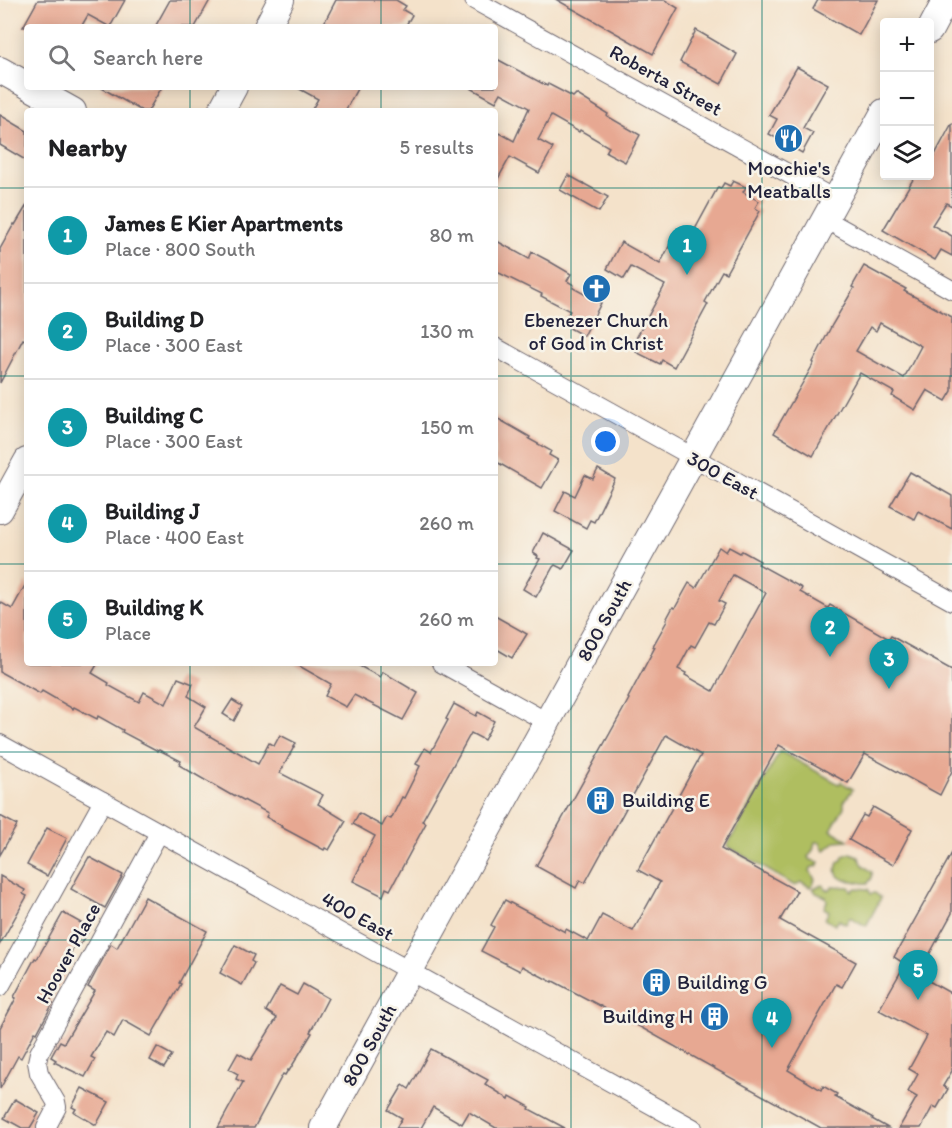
<!DOCTYPE html>
<html lang="en">
<head>
<meta charset="utf-8">
<style>
  :root { --surface:#fff; --page:#f6f6f6; --text:#202124; --muted:#757577; --line:#e0e0e0; --accent:#0b8043 }
  body { margin:0; font-family:Itim,sans-serif; background:var(--page); color:var(--text) }
  .controls { position:absolute; right:18px; top:18px; display:grid; overflow:hidden; border-radius:6px; box-shadow:0 3px 15px #0003 }
  .controls button { width:54px; height:54px; display:grid; place-items:center; padding:0; border:0; border-bottom:2px solid var(--line); background:var(--surface); color:var(--text); font:30px sans-serif }
  .you { position:absolute; left:606px; top:442px; width:21px; height:21px; margin:-15px; border:4px solid #fff; border-radius:50%; background:#1a73e8; box-shadow:0 0 0 9px #1a73e833 }
  .badge { display:grid; place-items:center; width:39px; height:39px; border-radius:50%; background:var(--accent); color:#fff; font-size:20px; font-weight:700 }
  .pin { position:absolute; translate:-50% -50px; filter:drop-shadow(0 2px 3px #0008) }
  .pin::after { content:''; position:absolute; top:32px; width:21px; height:18px; background:inherit; clip-path:polygon(0 0,100% 0,50% 100%) }
  .list { margin:0; padding:0; list-style:none }
  h2 { display:flex; justify-content:space-between; align-items:center; height:78px; margin:0; padding:0 24px; font-size:26px }
  h2 small { font-size:20px; font-weight:400; color:var(--muted) }
  .list li { display:grid; grid-template-columns:39px 1fr auto; gap:18px; align-items:center; box-sizing:border-box; height:96px; padding:0 24px; border-top:2px solid var(--line) }
  .list b { display:block; font-size:22px; white-space:nowrap }
  .list p { margin:0; font-size:20px; white-space:nowrap; color:var(--muted) }
  .list em { font-size:20px; font-style:normal; color:var(--muted) }
  .icon { flex:none; width:33px; height:33px; fill:none; stroke:currentColor; stroke-width:2; stroke-linecap:round; stroke-linejoin:round }
  .map { position:relative; flex:none; width:952px; height:1128px; overflow:hidden }
  .search { position:absolute; background:var(--surface); box-shadow:0 3px 15px #0003; left:24px; top:24px; width:474px; height:66px; display:flex; align-items:center; gap:15px; box-sizing:border-box; padding:0 21px; border-radius:6px; color:var(--muted); font-size:22px }
  .panel { position:absolute; background:var(--surface); box-shadow:0 3px 15px #0003; left:24px; top:108px; width:474px; height:558px; border-radius:6px }
  .map>svg:first-child { display:block }
</style>
</head>
<body>
<div class="map">
<svg width="952" height="1128" viewBox="0 0 952 1128">
  <rect width="100%" height="100%" fill="#f7f3e8"/>
  <filter id="ink" filterUnits="userSpaceOnUse"><feTurbulence type="fractalNoise" baseFrequency=".0167" numOctaves="2"/><feDisplacementMap in="SourceGraphic" scale="12" xChannelSelector="R" yChannelSelector="G"/><feConvolveMatrix kernelMatrix="1 2 1 2 8 2 1 2 1" color-interpolation-filters="sRGB"/></filter>
  <filter id="wash" filterUnits="userSpaceOnUse"><feTurbulence type="fractalNoise" baseFrequency=".008" numOctaves="4" result="noise"/><feDisplacementMap in="SourceGraphic" scale="24" xChannelSelector="R" yChannelSelector="G"/><feGaussianBlur stdDeviation="1.35" result="paint"/><feColorMatrix in="noise" values="0 0 0 0 0 0 0 0 0 0 0 0 0 0 0 0 0 1.4 0 .05"/><feComposite in="paint" operator="in"/></filter>
  <g filter="url(#wash)">
    <rect width="100%" height="100%" fill="#f4e2ca"/>
    <g fill="#afbe61" stroke="#68704e" stroke-width="1.5">
      <polygon points="780,751 839,784 841,782 853,789 844,802 844,807 831,830 848,840 836,841 824,851 820,842 815,842 813,850 808,857 811,860 819,862 817,867 815,866 811,868 810,871 815,879 813,884 810,887 801,882 795,886 727,846"/>
      <path d="M851,853L858,856L863,865L872,872V878L868,883C862,884 859,882 853,881C840,880 833,876 838,862L842,860L843,856Z"/>
      <polygon points="823,885 824,887 827,890 831,889 832,886 849,887 852,891 856,888 868,889 871,894 875,893 881,898 866,926 850,917 846,924 839,920 835,925 825,919 829,911 824,908 827,901 826,897 816,893 813,888"/>
    </g>
    <g id="blocks">
      <g fill="#e7a892" fill-rule="evenodd">
        <polygon points="38,0 125,0 110,27 88,15 81,27 23,27"/>
        <polygon points="170,0 210,0 195,27 155,27"/>
        <polygon points="336,0 396,0 406,6 403,10 412,15 405,27 322,27"/>
        <polygon points="557,0 665,0 678,8 653,54"/>
        <polygon points="818,0 878,0 859,35 813,9"/>
        <polygon points="696,30 737,54 721,84 680,62"/>
        <polygon points="495,58 547,86 548,84 573,97 576,94 608,114 607,116 640,135 625,162 606,152 609,147 580,130 579,132 551,116 538,140 553,148 539,173 510,157 495,184 495,141 500,133 514,141 529,108 501,93 496,102 469,87 495,87"/>
        <polygon points="797,67 828,84 803,128 813,133 802,153 769,134 777,119 769,115"/>
        <polygon points="100,87 162,87 148,111 142,111"/>
        <polygon points="296,87 358,87 345,111 311,111 318,99"/>
        <polygon points="0,115 27,131 27,161 0,145"/>
        <polygon points="952,123 952,206 946,203 932,225 952,236 952,256 941,250 935,260 883,230 915,176 930,176 930,164"/>
        <polygon points="568,175 608,197 599,212 560,190"/>
        <polygon points="733,181 746,187 743,192 759,201 755,208 760,211 726,273 722,271 705,302 708,304 674,367 662,360 660,364 636,352 639,347 633,344 665,285 631,267 624,279 607,269 621,242 660,264 675,235 681,255 718,187 721,188 724,183 730,186"/>
        <polygon points="27,205 27,341 23,339 0,383 0,249 14,224 15,225"/>
        <polygon points="495,240 529,259 532,252 547,260 571,274 567,281 574,285 573,288 601,303 584,336 562,324 570,311 541,296 542,294 495,271"/>
        <path d="M864,266L906,289L904,291L952,317V391L946,401L927,390L915,410L892,396L894,392L860,373L813,456L774,433L814,363L813,362L832,325L854,288L852,287ZM880,323L921,346L904,378L856,351L870,327L876,331Z"/>
        <polygon points="495,417 530,437 529,439 551,451 549,455 558,460 542,488 495,461"/>
        <polygon points="598,469 615,479 594,522 590,520 586,528 555,511 565,491 575,496 585,475 593,479"/>
        <polygon points="910,472 952,496 952,529 918,511 914,519 890,506"/>
        <polygon points="543,533 574,550 563,569 555,565 553,567 536,597 523,589 540,559 537,558 538,556 533,553"/>
        <path d="M719,547L726,552L729,547L740,553L742,551L760,561L758,564L802,588L800,592L828,608L830,605L889,639L891,636L952,670V771L940,795L865,754L848,783L779,745L721,849L797,891L780,920L856,962L842,987L836,984L788,1070L821,1090L823,1086L837,1094L835,1097L873,1118L872,1119L888,1128H821L608,1009V1010L553,981L552,982L522,966L520,971L481,951L494,927L491,925L505,900L565,932L566,929L588,941L602,915L633,931L660,882L638,870L701,755L666,735L585,883L580,880L576,888L536,866L629,699L628,698L655,647L653,646L667,621L666,620L673,607L675,608L689,583L696,588ZM733,575L766,593L713,691L685,675L686,673L678,669L691,645L695,647L709,622L714,624L725,604L719,601Z"/>
        <polygon points="27,582 27,663 98,663 92,673 109,683 108,685 139,702 144,692 166,704 178,678 193,684 188,696 206,707 194,727 258,764 269,743 274,746 280,735 296,743 280,773 323,795 318,804 346,821 329,850 325,848 324,850 281,827 282,826 266,817 268,813 232,794 231,795 203,779 179,765 181,761 159,750 158,751 122,732 123,730 98,716 97,719 74,707 73,709 42,691 40,694 0,672 0,602 12,609"/>
        <polygon points="495,616 527,634 512,658 495,648"/>
        <polygon points="294,663 354,663 380,677 383,672 418,693 403,720 354,695 346,707 325,696 331,684"/>
        <polygon points="232,700 242,706 234,721 223,714"/>
        <polygon points="454,704 476,716 478,712 494,721 484,740 471,733 422,821 426,823 390,890 386,888 383,896 353,881 363,861 362,860 375,836 353,824 359,813 382,826 387,817 391,819 402,797 404,798 420,766 416,764 425,748 431,752 448,720 446,719"/>
        <polygon points="873,807 912,829 893,865 849,840 863,815 867,817"/>
        <polygon points="0,816 17,825 0,855"/>
        <polygon points="47,828 67,838 47,876 27,865"/>
        <polygon points="952,853 952,913 918,975 952,994 952,1071 943,1086 948,1089 937,1108 933,1106 921,1128 899,1128 917,1097 908,1092 918,1074 909,1069 927,1036 879,1010 905,964 894,957"/>
        <polygon points="89,857 123,875 105,908 71,889"/>
        <polygon points="0,876 25,890 23,894 27,896 0,944"/>
        <polygon points="145,897 207,931 179,983 181,984 151,1036 123,1020 114,1037 106,1032 91,1057 95,1059 85,1077 54,1062 56,1060 51,1057 60,1041 64,1043 95,991 88,987 111,944 117,948"/>
        <polygon points="63,913 90,928 80,945 76,943 61,971 64,973 64,976 50,1002 53,1003 37,1033 35,1032 21,1058 18,1056 0,1089 0,1028 16,998 14,997 35,958 37,959"/>
        <polygon points="235,945 254,955 251,961 254,963 242,985 220,973"/>
        <polygon points="303,984 328,998 314,1025 310,1032 312,1033 289,1071 288,1070 285,1075 283,1074 254,1128 218,1128 243,1082 236,1079 238,1074 229,1069 238,1053 251,1060 277,1018 266,1011 280,986 297,995"/>
        <polygon points="157,1047 172,1055 164,1068 150,1060"/>
        <polygon points="431,1049 488,1080 485,1084 509,1099 510,1096 530,1107 529,1109 565,1128 496,1128 469,1112 462,1124 433,1107 421,1128 396,1128 402,1118 388,1110 403,1085 409,1089"/>
        <polygon points="82,1088 109,1102 96,1125 74,1112 76,1109 72,1107"/>
        <polygon points="15,1099 39,1113 30,1128 22,1128 4,1118"/>
      </g>
    </g>
  </g>
  <g filter="url(#ink)">
    <use href="#blocks" fill-opacity="0" stroke="#6c656d" stroke-width="1.5"/>
    <g fill="none" stroke-linecap="round" stroke-linejoin="round">
      <defs>
        <g id="street">
          <polyline points="474,0 836,200"/>
          <polyline points="825,219 952,290"/>
          <polyline points="495,347 952,601"/>
          <polyline points="441,663 547,722"/>
          <polyline points="0,744 693,1128"/>
          <polyline points="0,987 103,801"/>
          <polyline points="46,1128 57,1107 56,1102 39,1073 37,1062 39,1053 159,833"/>
        </g>
        <g id="secondary">
          <polyline points="267,27 281,0"/>
          <polyline points="930,30 946,0"/>
          <polyline points="0,70 27,85"/>
          <polyline points="30,87 73,111"/>
          <polyline points="221,111 234,87"/>
          <polyline points="0,510 27,461"/>
          <polyline points="323,1128 884,112"/>
        </g>
      </defs>
      <use href="#street" stroke="#6c656d" stroke-width="20"/>
      <use href="#secondary" stroke="#6c656d" stroke-width="28"/>
      <use href="#street" stroke="#fff" stroke-width="18"/>
      <use href="#secondary" stroke="#fff" stroke-width="26"/>
    </g>
  </g>
  <path fill="none" stroke="#0f766e" stroke-width="1.5" stroke-opacity="0.55" d="M190,0V27M381,0V27M571,0V1128M762,0V1128M190,87V111M381,87V111M0,188H27M495,188H952M0,376H27M495,376H952M0,564H27M495,564H952M190,663V1128M381,663V1128M0,752H952M0,940H952"/>
  <defs>
    <symbol id="restaurant-disc" viewBox="-11 -11 22 22"><circle r="9.5" fill="#1f6fb2" stroke="#f7f3e8"/><path d="M-5-6h1v4h1v-4h1v4h1v-4h1v5L-1.5 .5V6h-2V.5L-5-1ZM5-6V6H3V1.5H1.5Q1.5-4 5-6Z" fill="#fff"/></symbol>
    <symbol id="church-disc" viewBox="-11 -11 22 22"><circle r="9.5" fill="#1f6fb2" stroke="#f7f3e8"/><path d="M-1.2-6h2.4v3.5h3.3v2.4h-3.3V6h-2.4V-.1h-3.3v-2.4h3.3Z" fill="#fff"/></symbol>
    <symbol id="building-disc" viewBox="-11 -11 22 22"><circle r="9.5" fill="#1f6fb2" stroke="#f7f3e8"/><path d="M-4-6H4V6H1V3H-1V6H-4ZM-2.5-4.3h1.7v1.8h-1.7ZM.8-4.3h1.7v1.8H.8ZM-2.5-1h1.7V.8h-1.7ZM.8-1h1.7V.8H.8Z" fill="#fff"/></symbol>
  </defs>
  <g fill-rule="evenodd">
    <use href="#restaurant-disc" x="772" y="122" width="33" height="33"/>
    <use href="#church-disc" x="580" y="272" width="33" height="33"/>
    <use href="#building-disc" x="584" y="784" width="33" height="33"/>
    <use href="#building-disc" x="640" y="966" width="33" height="33"/>
    <use href="#building-disc" x="698" y="1000" width="33" height="33"/>
  </g>
  <g text-anchor="middle" stroke-width="5" stroke-linejoin="round" paint-order="stroke">
    <g font-size="20" fill="#22223b" stroke="#f7f3e8">
      <text transform="translate(666 80) rotate(29)" y="7">Roberta Street</text>
      <text transform="translate(723 475) rotate(29)" y="7">300 East</text>
      <text transform="translate(604 620) rotate(-61)" y="7">800 South</text>
      <text transform="translate(358 916) rotate(29)" y="7">400 East</text>
      <text transform="translate(68 953) rotate(-61)" y="7">Hoover Place</text>
      <text transform="translate(369 1045) rotate(-61)" y="7">800 South</text>
    </g>
    <g font-size="20" fill="#22223b" stroke="#f7f3e8">
      <text x="789" y="175">Moochie's<tspan x="789" dy="23">Meatballs</tspan></text>
      <text x="596" y="327">Ebenezer Church<tspan x="596" dy="23">of God in Christ</tspan></text>
      <text x="622" y="807" text-anchor="start">Building E</text>
      <text x="677" y="989" text-anchor="start">Building G</text>
      <text x="693" y="1023" text-anchor="end">Building H</text>
    </g>
  </g>
</svg>
<div class="controls">
<button>+</button>
<button>−</button>
<button><svg class="icon" aria-label="layers" viewBox="0 0 24 24"><path d="M12 4l9 5-9 5-9-5zM3 14l9 5 9-5"/></svg></button>
</div>
<div class="you"></div>
<div class="pin badge" style="left:687px;top:275px;background:#0f9aa8">1</div>
<div class="pin badge" style="left:830px;top:657px;background:#0f9aa8">2</div>
<div class="pin badge" style="left:889px;top:689px;background:#0f9aa8">3</div>
<div class="pin badge" style="left:772px;top:1048px;background:#0f9aa8">4</div>
<div class="pin badge" style="left:918px;top:1000px;background:#0f9aa8">5</div>
<div class="search"><svg class="icon" aria-label="search" viewBox="0 0 24 24"><circle cx="10" cy="10" r="6"/><path d="M15 15l6 6"/></svg>Search here</div>
<section class="panel">
<h2>Nearby<small>5 results</small></h2>
<ul class="list">
<li><span class="badge" style="background:#0f9aa8">1</span><div><b>James E Kier Apartments</b><p>Place · 800 South</p></div><em>80 m</em></li>
<li><span class="badge" style="background:#0f9aa8">2</span><div><b>Building D</b><p>Place · 300 East</p></div><em>130 m</em></li>
<li><span class="badge" style="background:#0f9aa8">3</span><div><b>Building C</b><p>Place · 300 East</p></div><em>150 m</em></li>
<li><span class="badge" style="background:#0f9aa8">4</span><div><b>Building J</b><p>Place · 400 East</p></div><em>260 m</em></li>
<li><span class="badge" style="background:#0f9aa8">5</span><div><b>Building K</b><p>Place</p></div><em>260 m</em></li>
</ul>
</section>
</div>
</body>
</html>
